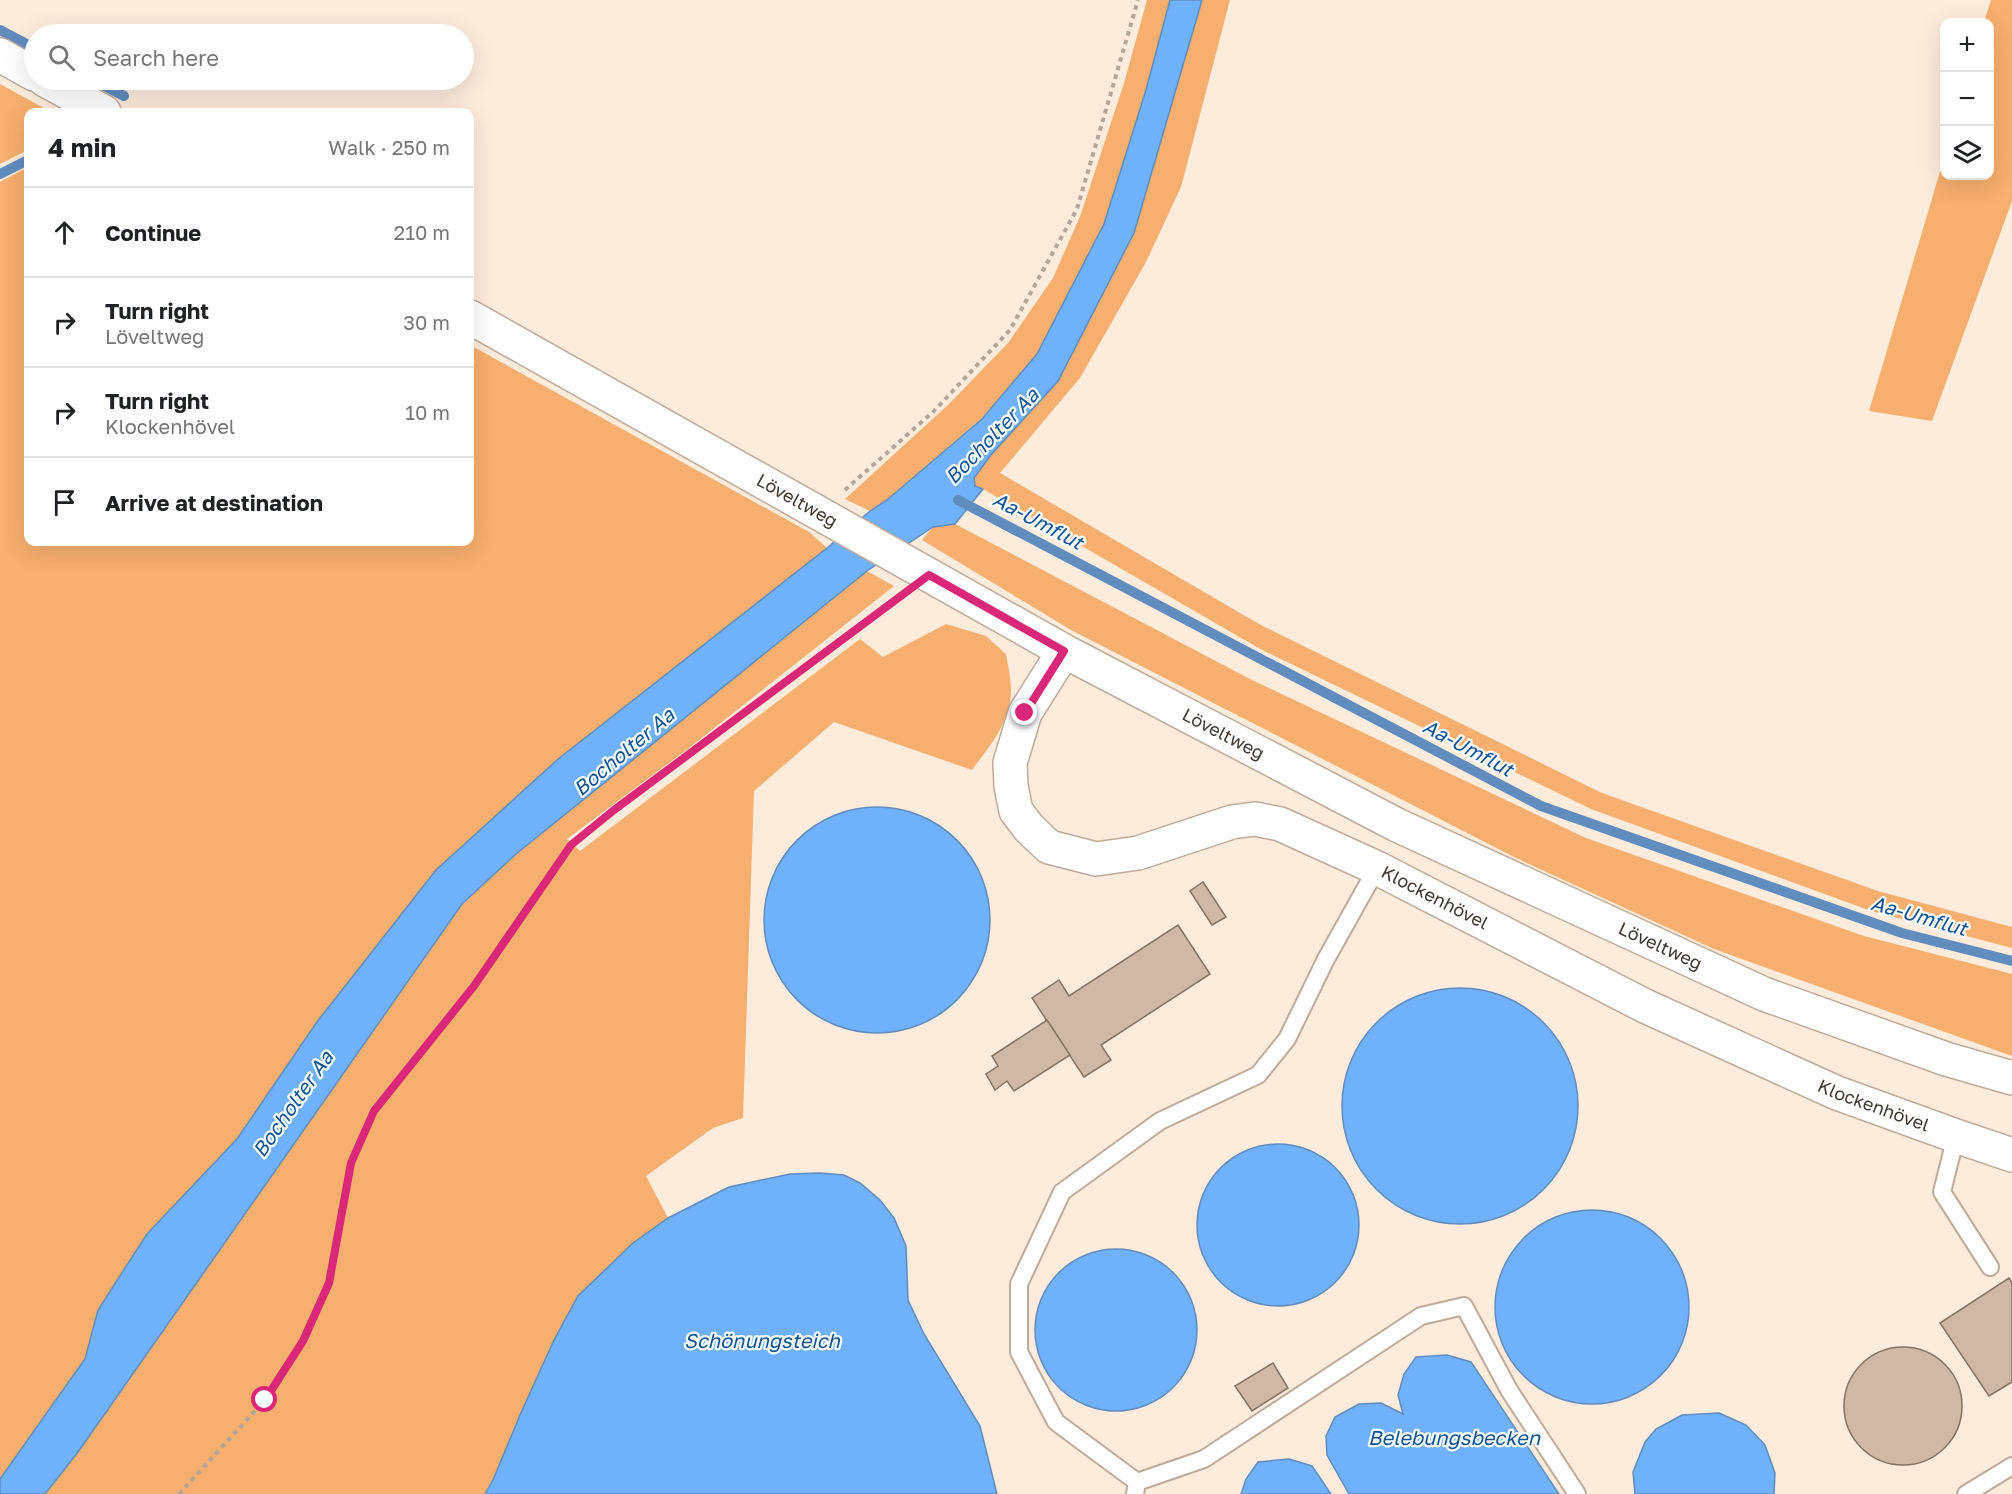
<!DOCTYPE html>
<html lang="en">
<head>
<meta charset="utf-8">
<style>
  :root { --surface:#fff; --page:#f6f6f6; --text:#202124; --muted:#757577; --line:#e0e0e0 }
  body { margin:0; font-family:"Golos Text",sans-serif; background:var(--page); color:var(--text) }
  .controls { position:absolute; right:18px; top:18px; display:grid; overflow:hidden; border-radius:12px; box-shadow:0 6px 24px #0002 }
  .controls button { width:54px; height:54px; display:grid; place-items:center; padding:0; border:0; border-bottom:2px solid var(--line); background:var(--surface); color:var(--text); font:30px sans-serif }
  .stop { position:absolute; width:18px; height:18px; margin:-14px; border:4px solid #db2777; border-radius:50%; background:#fff }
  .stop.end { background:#db2777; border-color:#fff; box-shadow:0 2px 6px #0008 }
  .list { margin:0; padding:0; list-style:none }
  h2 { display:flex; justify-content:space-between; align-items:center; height:78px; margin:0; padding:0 24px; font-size:26px }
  h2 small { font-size:20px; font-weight:400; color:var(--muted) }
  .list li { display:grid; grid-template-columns:39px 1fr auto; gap:18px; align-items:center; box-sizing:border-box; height:90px; padding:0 24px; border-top:2px solid var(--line) }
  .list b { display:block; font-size:22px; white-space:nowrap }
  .list p { margin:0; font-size:20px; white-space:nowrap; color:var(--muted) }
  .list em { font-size:20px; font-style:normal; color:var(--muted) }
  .icon { flex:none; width:33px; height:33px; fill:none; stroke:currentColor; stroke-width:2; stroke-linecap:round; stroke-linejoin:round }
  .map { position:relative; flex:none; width:2012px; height:1494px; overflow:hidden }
  .search { position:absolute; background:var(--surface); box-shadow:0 6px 24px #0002; left:24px; top:24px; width:450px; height:66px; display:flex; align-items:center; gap:15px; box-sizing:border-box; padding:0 21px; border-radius:33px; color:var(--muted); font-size:22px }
  .panel { position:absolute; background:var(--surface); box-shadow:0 6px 24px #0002; left:24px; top:108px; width:450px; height:438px; border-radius:12px }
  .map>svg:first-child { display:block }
</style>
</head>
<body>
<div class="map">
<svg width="2012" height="1494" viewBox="0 0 2012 1494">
  <rect width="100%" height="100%" fill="#fdebdc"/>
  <g fill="#f6af6e">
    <polygon points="1147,0 1170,0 1146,90 1104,224 1037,354 982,418 887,500 870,511 845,499 948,405 1008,343 1053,278 1081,214 1124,83"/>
    <polygon points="1202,0 1230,0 1181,187 1146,262 1080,378 1000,473 1259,624 1602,793 1878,891 2012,927 2012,948 1871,911 1591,809 1262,650 983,489 974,486 974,478 1134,233"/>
    <polygon points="1991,0 2012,0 2012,201 1932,421 1869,411 1944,158 1944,176 1990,176 1990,22 1984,22"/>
    <polygon points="0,84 51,112 28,112 28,150 0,164"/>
    <polygon points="28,167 28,542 470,542 470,345 809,532 827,548 557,760 317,1022 237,1139 147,1234 98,1310 85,1359 0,1479 0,182"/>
    <polygon points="955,524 1250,679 1586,838 1864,936 2012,974 2012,1056 1714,949 1516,858 1071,630 922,540 933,527"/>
    <path d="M867,571L894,586L689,748L567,839L580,851L860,639L883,657L946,624L986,636L1006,654C1008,666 1011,679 1011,691C1011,722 989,747 972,770L834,722L754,791L743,1118L713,1128L646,1176L668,1218L633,1243L578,1296L554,1340L520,1415L493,1480L485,1494H45L78,1452L462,905L516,854Z"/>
  </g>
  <g fill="#6fb1fb" stroke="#618cbe" stroke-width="1.5">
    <polygon points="1170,0 1202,0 1134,233 1058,381 990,456 974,478 975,486 983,489 955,524 933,527 867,571 516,854 462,904 78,1452 45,1494 0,1494 0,1479 85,1359 98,1310 147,1234 237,1139 317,1022 436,870 557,760 827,548 870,511 887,500 982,419 1037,354 1104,224 1146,90"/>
    <circle cx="877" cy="920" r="113"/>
    <circle cx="1460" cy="1106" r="118"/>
    <circle cx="1278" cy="1225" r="81"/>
    <polygon points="820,1173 844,1175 860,1183 880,1200 894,1218 906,1246 908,1300 924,1334 980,1426 997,1494 485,1494 493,1480 520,1415 554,1340 578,1296 633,1243 668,1218 729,1187 790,1174"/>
    <circle cx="1592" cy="1307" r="97"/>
    <circle cx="1116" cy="1330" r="81"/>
    <polygon points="1447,1355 1471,1362 1559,1494 1349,1494 1327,1455 1326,1436 1335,1417 1359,1404 1381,1403 1403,1414 1398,1395 1404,1374 1416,1357"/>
    <polygon points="1719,1413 1746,1425 1765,1445 1775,1473 1774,1494 1635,1494 1633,1472 1645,1442 1656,1429 1682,1415"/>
    <polygon points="1289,1459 1312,1466 1331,1494 1241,1494 1246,1479 1258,1462"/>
  </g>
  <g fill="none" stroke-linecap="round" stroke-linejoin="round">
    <g stroke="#618cbe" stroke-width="10">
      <polyline points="0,30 34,48"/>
      <polyline points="93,80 124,96"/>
      <polyline points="0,174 28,160"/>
      <polyline points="958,500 1541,806 1902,933 2012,961"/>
    </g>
  </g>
  <g fill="#cfb9a6" stroke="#867261" stroke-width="1.5">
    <polygon points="1203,882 1226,917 1212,925 1190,891"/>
    <polygon points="1178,925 1210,974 1101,1045 1111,1060 1084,1077 1032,998 1059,980 1069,996"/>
    <polygon points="1047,1020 1070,1055 1014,1091 1007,1081 995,1090 986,1074 998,1066 992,1056"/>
    <polygon points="2009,1278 2012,1283 2012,1382 1989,1396 1940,1323"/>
    <circle cx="1903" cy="1406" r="59"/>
    <polygon points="1273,1363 1288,1388 1252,1411 1235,1386"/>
  </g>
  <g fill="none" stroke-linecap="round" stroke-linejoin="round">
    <defs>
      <g id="lane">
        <polyline points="1956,1136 1942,1192 1990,1267"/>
        <polyline points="1137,1482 1204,1459 1421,1316 1464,1306 1509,1390 1577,1494"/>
        <polyline points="1135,1494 1137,1482 1056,1422 1019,1352 1019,1284 1062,1192 1160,1121 1258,1075 1287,1039 1326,959 1377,868"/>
        <polyline points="1966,1494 2012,1466"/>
      </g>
      <g id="street">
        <polyline points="0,55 34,74"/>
        <polyline points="45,80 104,112"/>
        <path id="s1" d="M470,317L1064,651L1397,825L1764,994L1946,1059L2012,1078"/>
        <path id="s2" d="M1064,651L1025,713L1010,763L1011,786L1016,811L1029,828L1049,847L1096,859L1138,853L1232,822L1255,819L1280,824L1377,868L1645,1006L1837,1093L1956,1136L2012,1155"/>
      </g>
    </defs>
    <use href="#lane" stroke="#bfaa98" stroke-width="20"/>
    <use href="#street" stroke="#bfaa98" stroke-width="36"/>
    <g stroke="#b3a599" stroke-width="4" stroke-dasharray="4.5 4.5" stroke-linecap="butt">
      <polyline points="845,490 934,411 1010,330 1077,209 1138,0"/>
      <polyline points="179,1494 265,1400 303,1341 329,1283 351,1163 374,1111 474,986 571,845 614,809 901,597"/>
    </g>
    <use href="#lane" stroke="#fff" stroke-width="16"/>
    <use href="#street" stroke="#fff" stroke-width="33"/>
  </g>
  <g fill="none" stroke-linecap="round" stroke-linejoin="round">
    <polyline stroke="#db2777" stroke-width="8" points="265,1400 303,1341 329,1283 351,1163 374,1111 474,986 571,845 614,810 929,575 1064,651 1025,713"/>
  </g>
  <g text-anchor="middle" stroke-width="4.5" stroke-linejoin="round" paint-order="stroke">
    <g font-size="18" fill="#403730" stroke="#fcfcfc">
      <text dy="6" stroke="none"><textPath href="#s1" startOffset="375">Löveltweg</textPath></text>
      <text dy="6" stroke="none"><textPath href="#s1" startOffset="861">Löveltweg</textPath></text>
      <text dy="6" stroke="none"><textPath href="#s2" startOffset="633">Klockenhövel</textPath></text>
      <text dy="6" stroke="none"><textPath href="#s1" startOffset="1347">Löveltweg</textPath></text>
      <text dy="6" stroke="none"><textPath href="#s2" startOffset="1119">Klockenhövel</textPath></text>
    </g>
    <g font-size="20" font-style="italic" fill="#0c5395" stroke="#fcfcfc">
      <text transform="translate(992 436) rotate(-46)" y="7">Bocholter Aa</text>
      <text transform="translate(1038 521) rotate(28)" y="7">Aa-Umflut</text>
      <text transform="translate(1468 748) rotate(28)" y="7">Aa-Umflut</text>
      <text transform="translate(624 752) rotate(-40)" y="7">Bocholter Aa</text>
      <text transform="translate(1919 916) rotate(16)" y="7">Aa-Umflut</text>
      <text transform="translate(293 1104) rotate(-55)" y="7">Bocholter Aa</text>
      <text x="762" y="1348">Schönungsteich</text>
      <text x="1454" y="1445">Belebungsbecken</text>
    </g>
  </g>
</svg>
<div class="controls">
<button>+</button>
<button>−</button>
<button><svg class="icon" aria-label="layers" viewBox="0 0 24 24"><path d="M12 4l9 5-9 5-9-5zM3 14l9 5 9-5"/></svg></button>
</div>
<div class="stop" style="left:265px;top:1400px"></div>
<div class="stop end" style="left:1025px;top:713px"></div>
<div class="search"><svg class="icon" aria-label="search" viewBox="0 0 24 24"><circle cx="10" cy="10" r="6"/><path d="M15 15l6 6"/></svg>Search here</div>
<section class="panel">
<h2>4 min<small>Walk · 250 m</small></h2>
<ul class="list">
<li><svg class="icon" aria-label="ahead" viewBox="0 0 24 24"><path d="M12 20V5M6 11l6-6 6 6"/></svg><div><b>Continue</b></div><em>210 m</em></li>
<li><svg class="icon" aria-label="right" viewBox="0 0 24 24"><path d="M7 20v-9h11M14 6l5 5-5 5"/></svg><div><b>Turn right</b><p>Löveltweg</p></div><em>30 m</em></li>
<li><svg class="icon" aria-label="right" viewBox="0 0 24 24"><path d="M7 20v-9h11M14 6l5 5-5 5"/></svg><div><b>Turn right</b><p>Klockenhövel</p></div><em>10 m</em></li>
<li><svg class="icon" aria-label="arrive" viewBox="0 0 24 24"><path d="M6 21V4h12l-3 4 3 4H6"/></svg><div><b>Arrive at destination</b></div></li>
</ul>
</section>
</div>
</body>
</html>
